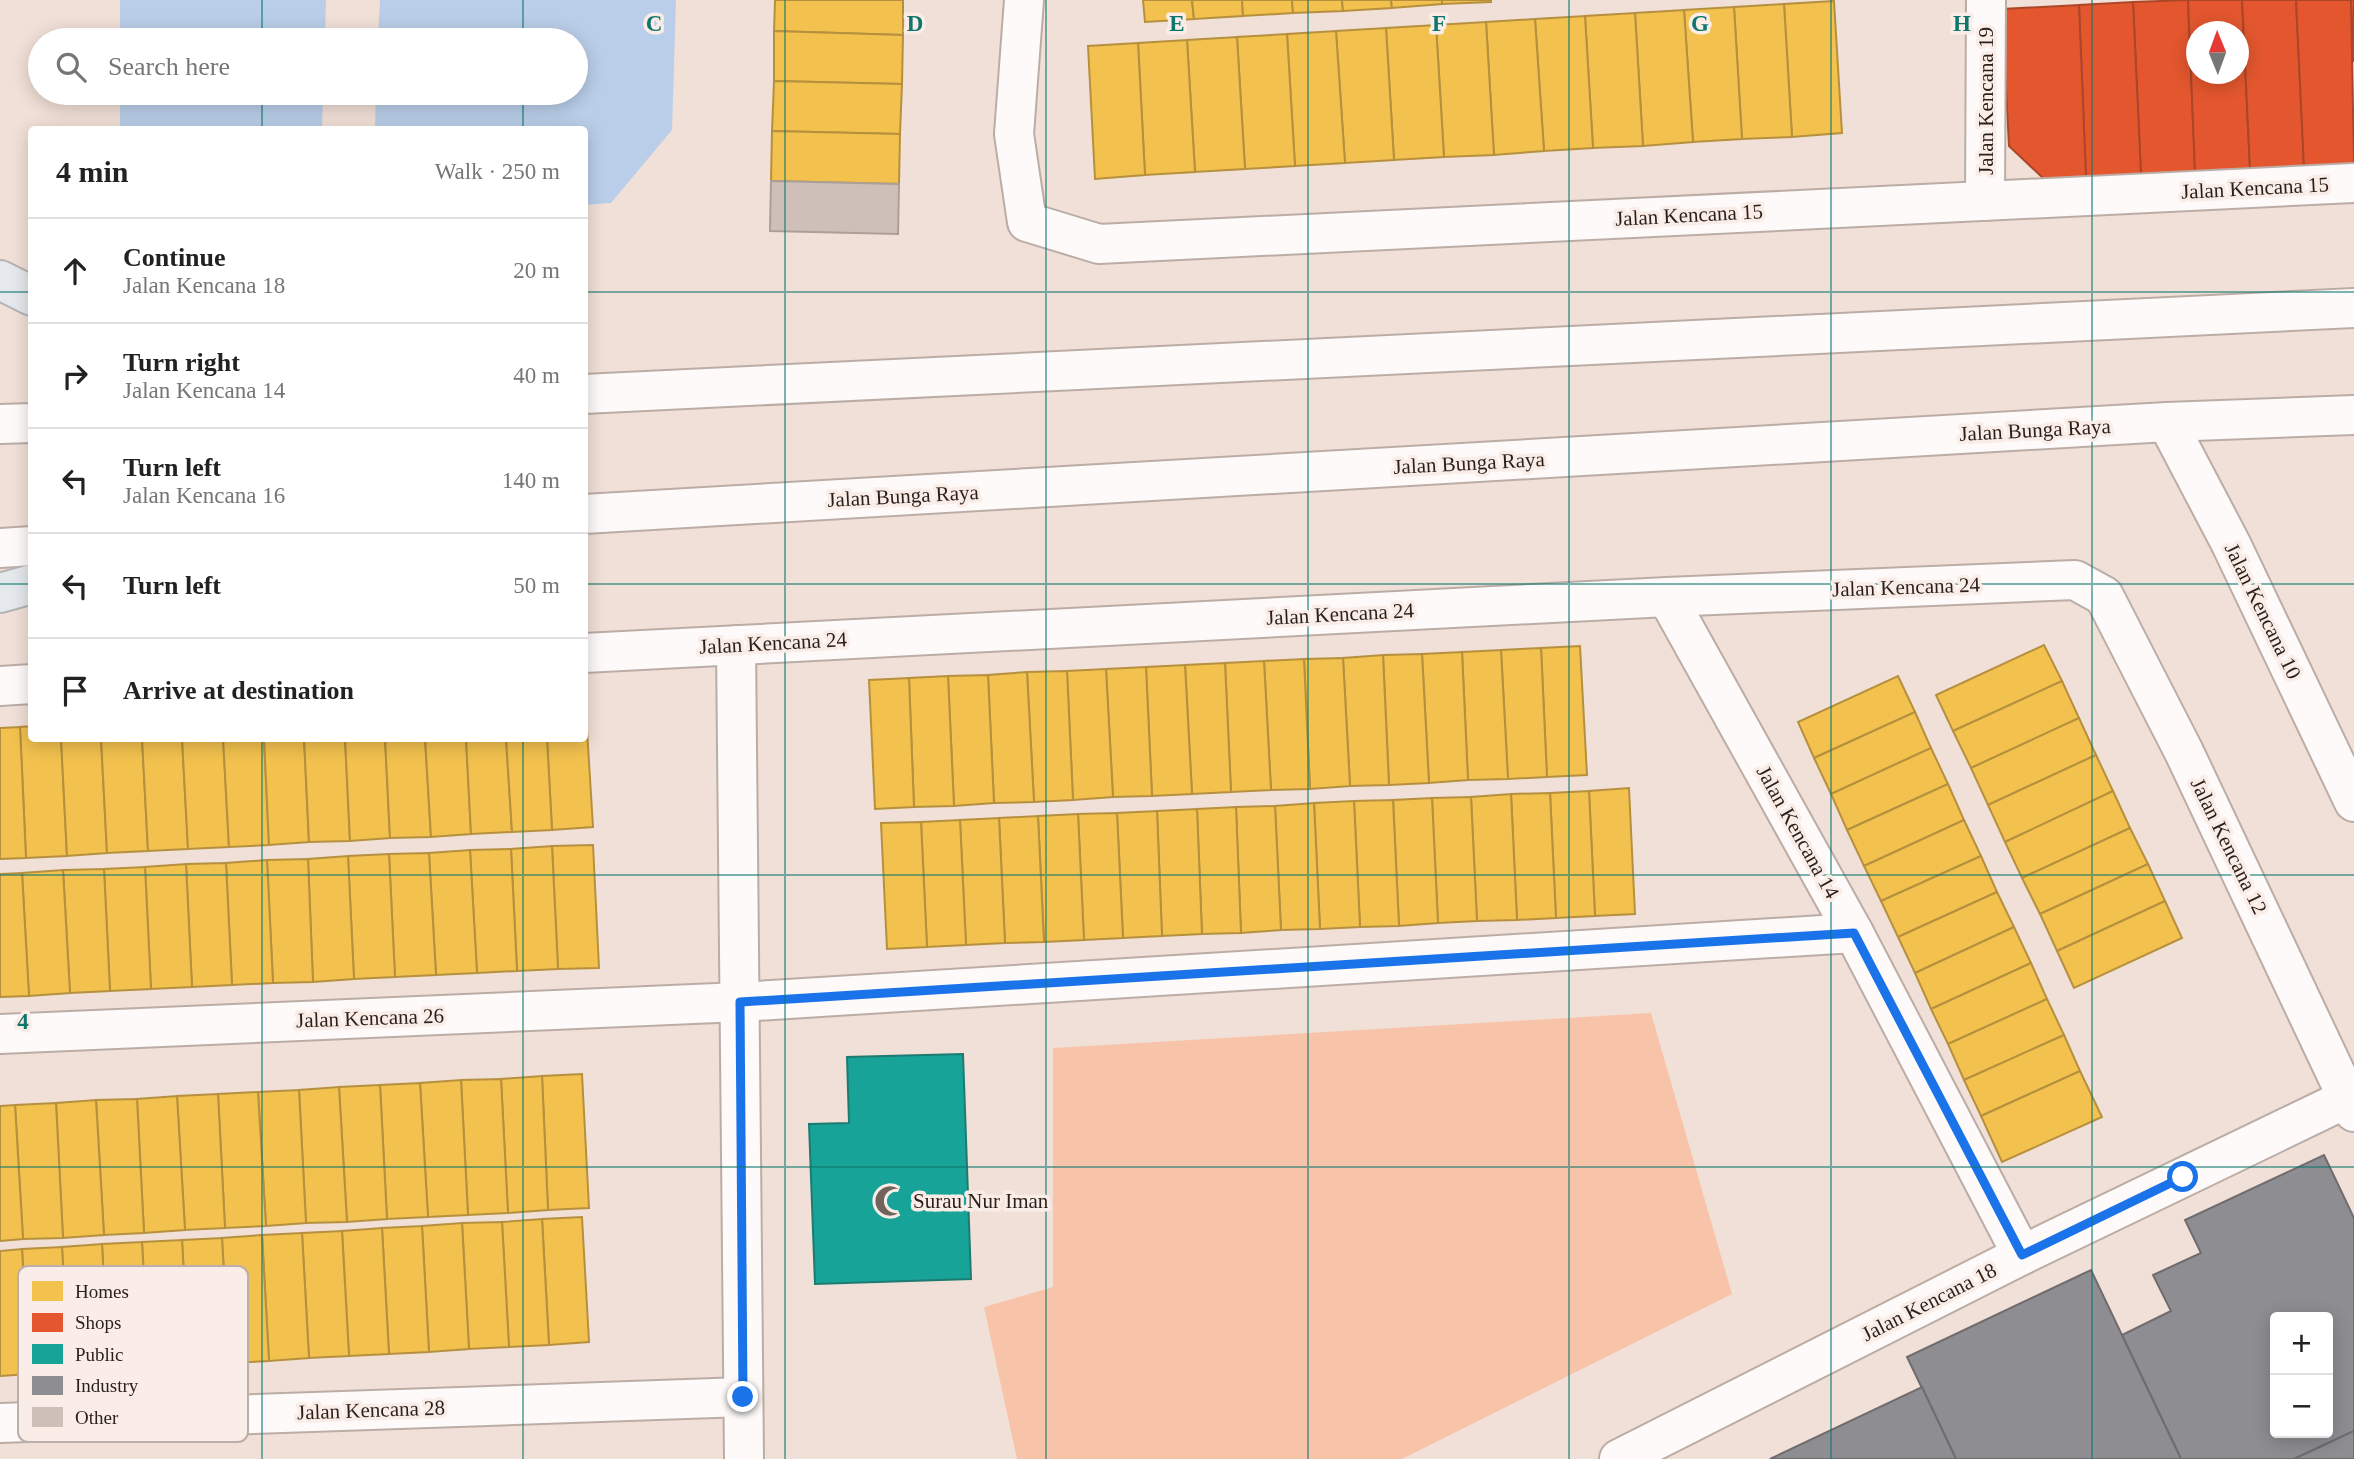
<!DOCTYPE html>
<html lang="en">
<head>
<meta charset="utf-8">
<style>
  :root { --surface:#fff; --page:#f6f6f6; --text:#222; --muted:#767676; --line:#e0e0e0 }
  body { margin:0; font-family:Georgia,serif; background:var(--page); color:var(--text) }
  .controls { position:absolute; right:21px; bottom:21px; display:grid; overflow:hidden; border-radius:7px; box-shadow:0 4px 18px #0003 }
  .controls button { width:63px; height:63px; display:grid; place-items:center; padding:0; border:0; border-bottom:2px solid var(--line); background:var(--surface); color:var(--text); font:35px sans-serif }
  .compass { position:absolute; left:2186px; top:21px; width:63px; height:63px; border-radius:50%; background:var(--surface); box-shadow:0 4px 18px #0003; rotate:359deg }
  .stop { position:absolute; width:21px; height:21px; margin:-16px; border:5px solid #1a73e8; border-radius:50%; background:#fff }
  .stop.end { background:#1a73e8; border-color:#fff; box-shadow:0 2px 7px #0008 }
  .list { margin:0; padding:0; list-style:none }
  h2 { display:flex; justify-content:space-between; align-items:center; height:91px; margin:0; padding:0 28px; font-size:30px }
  h2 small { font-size:23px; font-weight:400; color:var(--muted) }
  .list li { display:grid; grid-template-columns:46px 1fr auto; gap:21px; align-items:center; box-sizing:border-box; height:105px; padding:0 28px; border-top:2px solid var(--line) }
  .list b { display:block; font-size:26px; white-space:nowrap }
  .list p { margin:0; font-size:23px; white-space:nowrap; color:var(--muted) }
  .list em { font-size:23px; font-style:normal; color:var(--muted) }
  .icon { flex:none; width:38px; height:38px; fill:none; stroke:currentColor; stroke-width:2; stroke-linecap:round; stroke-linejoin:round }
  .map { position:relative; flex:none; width:2354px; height:1459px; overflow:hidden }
  .search { position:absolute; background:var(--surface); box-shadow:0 4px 18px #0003; left:28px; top:28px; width:560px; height:77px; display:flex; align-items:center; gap:18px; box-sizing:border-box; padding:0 24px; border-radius:38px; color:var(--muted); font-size:26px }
  .panel { position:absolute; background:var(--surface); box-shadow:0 4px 18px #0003; left:28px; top:126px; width:560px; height:616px; border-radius:7px }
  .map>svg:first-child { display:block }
</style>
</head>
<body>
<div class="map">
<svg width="2354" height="1459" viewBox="0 0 2354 1459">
  <rect width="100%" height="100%" fill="#f1e0d7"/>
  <polygon fill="#f8c4a9" points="1651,1013 1732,1294 1402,1459 1017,1459 984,1307 1053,1287 1053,1048"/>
  <g fill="#bacee9">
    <polygon points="120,0 326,0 325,40 120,40"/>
    <polygon points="380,0 676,0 672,130 611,203 585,205 584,130 375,129 376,93 576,93 576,40 378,40"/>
    <polygon points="120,93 323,93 322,129 120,129"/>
  </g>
  <g fill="#f2c14e" stroke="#b6903e" stroke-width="2">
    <polygon points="775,0 903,0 903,35 774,31"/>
    <polygon points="1143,0 1192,0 1194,19 1145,22"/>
    <polygon points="1192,0 1242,0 1243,16 1194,19"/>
    <polygon points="1242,0 1292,0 1293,13 1243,16"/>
    <polygon points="1292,0 1342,0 1343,11 1293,13"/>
    <polygon points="1342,0 1391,0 1392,8 1343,11"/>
    <polygon points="1391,0 1442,0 1442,4 1392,8"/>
    <polygon points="1442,0 1491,0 1491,2 1442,4"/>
    <polygon points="1834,1 1842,133 1792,137 1784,4"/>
    <polygon points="1784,4 1792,137 1742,139 1734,7"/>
    <polygon points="1734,7 1742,139 1693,142 1684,10"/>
    <polygon points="1684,10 1693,142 1643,146 1635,13"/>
    <polygon points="1635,13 1643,146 1593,148 1585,16"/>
    <polygon points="1585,16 1593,148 1544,151 1535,19"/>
    <polygon points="1535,19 1544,151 1494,155 1486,22"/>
    <polygon points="1486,22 1494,155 1444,157 1436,25"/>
    <polygon points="1436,25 1444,157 1394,160 1386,28"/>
    <polygon points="1386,28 1394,160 1345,163 1336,31"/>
    <polygon points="774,31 903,35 902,84 774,81"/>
    <polygon points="1336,31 1345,163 1295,166 1287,34"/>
    <polygon points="1287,34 1295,166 1245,169 1237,37"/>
    <polygon points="1237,37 1245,169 1195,172 1187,40"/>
    <polygon points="1187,40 1195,172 1145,175 1138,43"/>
    <polygon points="1138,43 1145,175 1095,179 1088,46"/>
    <polygon points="774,81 902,84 900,134 772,131"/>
    <polygon points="772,131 900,134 899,184 771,181"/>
    <polygon points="2044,645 2062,681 1953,731 1936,695"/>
    <polygon points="1580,646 1587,775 1547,777 1541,648"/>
    <polygon points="1541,648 1547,777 1508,779 1501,650"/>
    <polygon points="1501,650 1508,779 1468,780 1462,652"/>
    <polygon points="1462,652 1468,780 1429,783 1422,654"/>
    <polygon points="1422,654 1429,783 1389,785 1383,655"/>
    <polygon points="1383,655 1389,785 1350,786 1343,658"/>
    <polygon points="1343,658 1350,786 1310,789 1304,659"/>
    <polygon points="1304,659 1310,789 1271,790 1264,661"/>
    <polygon points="1264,661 1271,790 1231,792 1225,663"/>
    <polygon points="1225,663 1231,792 1192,794 1185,665"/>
    <polygon points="1185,665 1192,794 1152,796 1146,667"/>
    <polygon points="1146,667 1152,796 1113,797 1106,669"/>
    <polygon points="1106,669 1113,797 1073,800 1067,671"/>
    <polygon points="1067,671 1073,800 1034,802 1027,672"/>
    <polygon points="1027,672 1034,802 994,803 988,675"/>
    <polygon points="988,675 994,803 954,806 948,676"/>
    <polygon points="948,676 954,806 914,807 909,678"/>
    <polygon points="1898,676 1915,712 1814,758 1798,722"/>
    <polygon points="909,678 914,807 875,809 869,680"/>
    <polygon points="2062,681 2079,718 1971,768 1953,731"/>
    <polygon points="585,697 593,827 552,830 547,738 584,738"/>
    <polygon points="1915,712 1931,748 1831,794 1814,758"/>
    <polygon points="2079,718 2096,755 1988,805 1971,768"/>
    <polygon points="32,726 32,738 61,738 67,856 26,858 20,727"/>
    <polygon points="20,727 26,858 0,859 0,728"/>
    <polygon points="61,738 101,738 107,853 67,856"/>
    <polygon points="101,738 142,738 148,851 107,853"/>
    <polygon points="142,738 182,738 188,849 148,851"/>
    <polygon points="182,738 223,738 229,847 188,849"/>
    <polygon points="223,738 264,738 269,845 229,847"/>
    <polygon points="264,738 304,738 309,842 269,845"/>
    <polygon points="304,738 345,738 350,841 309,842"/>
    <polygon points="345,738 385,738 390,838 350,841"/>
    <polygon points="385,738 425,738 431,837 390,838"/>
    <polygon points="425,738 466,738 471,834 431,837"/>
    <polygon points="466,738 506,738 512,832 471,834"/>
    <polygon points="506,738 547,738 552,830 512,832"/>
    <polygon points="1931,748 1948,784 1847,830 1831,794"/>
    <polygon points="2096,755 2113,791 2005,842 1988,805"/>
    <polygon points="1948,784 1964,820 1864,866 1847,830"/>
    <polygon points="1629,788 1635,914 1595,916 1589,791"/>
    <polygon points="1589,791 1595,916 1556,918 1550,793"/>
    <polygon points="2113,791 2130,828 2022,878 2005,842"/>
    <polygon points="1550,793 1556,918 1517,920 1511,794"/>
    <polygon points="1511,794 1517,920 1477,921 1471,797"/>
    <polygon points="1471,797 1477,921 1438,923 1432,798"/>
    <polygon points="1432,798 1438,923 1399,926 1393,800"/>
    <polygon points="1393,800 1399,926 1360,927 1354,801"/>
    <polygon points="1354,801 1360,927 1320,929 1314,803"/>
    <polygon points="1314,803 1320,929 1281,930 1275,806"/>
    <polygon points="1275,806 1281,930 1241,933 1236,807"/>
    <polygon points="1236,807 1241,933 1202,934 1197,809"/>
    <polygon points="1197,809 1202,934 1162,936 1157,811"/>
    <polygon points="1157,811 1162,936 1123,938 1117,813"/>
    <polygon points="1117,813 1123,938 1084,940 1078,814"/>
    <polygon points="1078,814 1084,940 1044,942 1038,816"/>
    <polygon points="1038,816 1044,942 1005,943 999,818"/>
    <polygon points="999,818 1005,943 966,945 960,820"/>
    <polygon points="960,820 966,945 927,947 921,822"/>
    <polygon points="1964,820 1981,856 1881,901 1864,866"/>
    <polygon points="921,822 927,947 887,949 881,823"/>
    <polygon points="2130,828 2148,864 2040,914 2022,878"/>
    <polygon points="593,845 599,968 558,969 552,846"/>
    <polygon points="552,846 558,969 517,971 511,849"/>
    <polygon points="511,849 517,971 477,973 470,850"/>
    <polygon points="470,850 477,973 436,975 429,853"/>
    <polygon points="429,853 436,975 395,977 389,854"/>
    <polygon points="389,854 395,977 354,979 348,856"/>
    <polygon points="348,856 354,979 313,982 308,859"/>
    <polygon points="1981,856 1997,892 1898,937 1881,901"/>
    <polygon points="308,859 313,982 273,983 267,860"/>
    <polygon points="267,860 273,983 232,985 226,863"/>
    <polygon points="226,863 232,985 192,987 186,864"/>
    <polygon points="186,864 192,987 151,989 145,867"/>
    <polygon points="2148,864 2165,901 2057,951 2040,914"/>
    <polygon points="145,867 151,989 110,991 104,869"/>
    <polygon points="104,869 110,991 70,993 63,870"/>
    <polygon points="63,870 70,993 29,996 22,873"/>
    <polygon points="22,873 29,996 0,997 0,874"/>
    <polygon points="1997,892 2014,927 1915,973 1898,937"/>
    <polygon points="2165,901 2182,938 2074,988 2057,951"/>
    <polygon points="2014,927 2031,963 1931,1009 1915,973"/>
    <polygon points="2031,963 2047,999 1948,1044 1931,1009"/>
    <polygon points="2047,999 2064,1035 1964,1080 1948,1044"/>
    <polygon points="2064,1035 2080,1071 1981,1116 1964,1080"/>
    <polygon points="2080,1071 2102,1117 2002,1162 1981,1116"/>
    <polygon points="582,1074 589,1208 548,1210 542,1076"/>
    <polygon points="542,1076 548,1210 508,1213 501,1079"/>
    <polygon points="501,1079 508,1213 468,1215 461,1080"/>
    <polygon points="461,1080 468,1215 428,1217 420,1083"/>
    <polygon points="420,1083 428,1217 387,1219 380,1085"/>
    <polygon points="380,1085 387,1219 347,1222 339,1087"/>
    <polygon points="339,1087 347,1222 306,1223 299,1090"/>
    <polygon points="299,1090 306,1223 266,1226 258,1092"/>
    <polygon points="258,1092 266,1226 225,1228 218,1094"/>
    <polygon points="218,1094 225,1228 185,1230 177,1096"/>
    <polygon points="177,1096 185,1230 144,1233 137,1099"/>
    <polygon points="137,1099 144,1233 104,1235 96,1100"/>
    <polygon points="96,1100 104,1235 63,1238 56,1103"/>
    <polygon points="56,1103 63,1238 23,1239 15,1105"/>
    <polygon points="15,1105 23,1239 0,1241 0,1106"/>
    <polygon points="582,1217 589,1342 549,1345 542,1219"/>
    <polygon points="542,1219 549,1345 509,1347 502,1222"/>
    <polygon points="502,1222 509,1347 469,1349 462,1223"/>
    <polygon points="462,1223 469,1349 429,1352 422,1226"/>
    <polygon points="422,1226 429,1352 389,1354 382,1228"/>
    <polygon points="382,1228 389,1354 349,1356 342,1231"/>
    <polygon points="342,1231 349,1356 309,1358 302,1233"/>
    <polygon points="302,1233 309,1358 269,1361 262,1235"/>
    <polygon points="262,1235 269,1361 229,1363 222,1238"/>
    <polygon points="222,1238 229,1363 189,1366 182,1240"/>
    <polygon points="182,1240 189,1366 149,1367 142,1242"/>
    <polygon points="142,1242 149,1367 109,1370 102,1244"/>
    <polygon points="102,1244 109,1370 69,1372 62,1247"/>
    <polygon points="62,1247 69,1372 29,1374 22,1249"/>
    <polygon points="22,1249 29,1374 0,1376 0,1251"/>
  </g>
  <g fill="#e4572e" stroke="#ac4628" stroke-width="2" fill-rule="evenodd">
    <polygon points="2188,0 2195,172 2141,175 2133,2"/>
    <path d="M2188,0H2242L2250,169L2195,172ZM2196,32H2238V74H2196Z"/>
    <polygon points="2242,0 2296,0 2304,167 2250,169"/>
    <polygon points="2296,0 2351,0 2354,164 2304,167"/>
    <polygon points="2351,0 2354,0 2354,62"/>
    <polygon points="2133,2 2141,175 2086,178 2079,5"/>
    <polygon points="2079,5 2086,178 2044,179 2009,146 2002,9"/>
  </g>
  <polygon fill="#17a398" stroke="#1d7b72" stroke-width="2" points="963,1054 971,1279 815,1284 809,1124 849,1123 847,1057"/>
  <g fill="#8d8d92" stroke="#706c6e" stroke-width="2" fill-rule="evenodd">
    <path d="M2324,1155L2354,1218V1431L2294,1459H2181L2122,1335L2171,1311L2153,1275L2201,1253L2185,1220ZM2275,1317H2328V1433H2275Z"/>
    <polygon points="2091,1270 2181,1459 1956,1459 1907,1357"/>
    <polygon points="1922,1387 1956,1459 1770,1459"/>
    <polygon points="2354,1431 2354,1459 2294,1459"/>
  </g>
  <polygon fill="#cec0b9" stroke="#ab9f98" stroke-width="2" points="771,181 899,184 898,234 770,231"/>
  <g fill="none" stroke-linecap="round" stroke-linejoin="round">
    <defs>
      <g id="street">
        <polyline points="1024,0 1014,134 1027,222 1099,244 2354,183"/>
        <polyline points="1985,201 1986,0"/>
        <polyline points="2167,422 2231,544 2354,802"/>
        <polyline points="1667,597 1854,933 2022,1255"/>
        <polyline points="736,645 744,1459"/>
        <polyline points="584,653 1667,597 2075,580 2104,596 2184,752 2354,1112"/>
        <polyline points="0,686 32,684"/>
        <polyline points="0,1034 740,1002 1854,933"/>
        <polyline points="0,1423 743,1397"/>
        <polyline points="1619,1459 2022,1255 2354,1095"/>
      </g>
      <g id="secondary">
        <polyline points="584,394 2354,308"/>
        <polyline points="0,424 32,423"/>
        <polyline points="584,514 2167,422 2354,415"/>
        <polyline points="0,548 32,546"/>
      </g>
      <g id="highway">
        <polyline points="0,280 32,296"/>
        <polyline points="0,593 32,584"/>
      </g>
    </defs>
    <use href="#street" stroke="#bbada6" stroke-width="42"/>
    <use href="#secondary" stroke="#bbada6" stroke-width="42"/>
    <use href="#highway" stroke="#b6b3b4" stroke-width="42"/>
    <use href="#street" stroke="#fdfaf9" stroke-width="38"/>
    <use href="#secondary" stroke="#fdfaf9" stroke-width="38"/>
    <use href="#highway" stroke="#e5e8ec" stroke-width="38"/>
  </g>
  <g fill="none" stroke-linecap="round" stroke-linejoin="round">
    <polyline stroke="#1a73e8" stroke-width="9" points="743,1397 740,1002 1854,933 2022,1255 2183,1177"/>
  </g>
  <path fill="none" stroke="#0f766e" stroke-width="2" stroke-opacity="0.55" d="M262,0V40M523,0V40M785,0V1459M1046,0V1459M1308,0V1459M1569,0V1459M1831,0V1459M2092,0V1459M262,93V130M523,93V130M0,292H32M584,292H2354M0,584H32M584,584H2354M262,738V1459M523,738V1459M0,875H2354M0,1167H2354"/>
  <defs>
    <symbol id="mosque-bare" viewBox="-9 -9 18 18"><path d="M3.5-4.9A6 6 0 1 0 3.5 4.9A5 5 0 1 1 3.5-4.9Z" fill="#70635c" stroke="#faede7" stroke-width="2.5" paint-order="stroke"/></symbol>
  </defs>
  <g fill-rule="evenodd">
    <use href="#mosque-bare" x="868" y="1179" width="44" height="44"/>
  </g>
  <g text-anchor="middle" stroke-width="7" stroke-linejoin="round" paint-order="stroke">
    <g font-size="21" fill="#2b1f1a" stroke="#faede7">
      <text transform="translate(1986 101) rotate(-90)" y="7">Jalan Kencana 19</text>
      <text transform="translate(2255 188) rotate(-3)" y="7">Jalan Kencana 15</text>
      <text transform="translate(1689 215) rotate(-3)" y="7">Jalan Kencana 15</text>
      <text transform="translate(2035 430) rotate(-3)" y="7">Jalan Bunga Raya</text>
      <text transform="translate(1469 463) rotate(-3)" y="7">Jalan Bunga Raya</text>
      <text transform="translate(903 496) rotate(-3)" y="7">Jalan Bunga Raya</text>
      <text transform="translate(1906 587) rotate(-2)" y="7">Jalan Kencana 24</text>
      <text transform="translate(2263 611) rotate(64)" y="7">Jalan Kencana 10</text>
      <text transform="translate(1340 614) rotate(-3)" y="7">Jalan Kencana 24</text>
      <text transform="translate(773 643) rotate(-3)" y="7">Jalan Kencana 24</text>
      <text transform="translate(1798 832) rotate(61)" y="7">Jalan Kencana 14</text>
      <text transform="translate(2229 846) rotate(64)" y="7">Jalan Kencana 12</text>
      <text transform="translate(370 1018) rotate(-2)" y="7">Jalan Kencana 26</text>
      <text transform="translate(1929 1302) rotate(-27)" y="7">Jalan Kencana 18</text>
      <text transform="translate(371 1410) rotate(-2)" y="7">Jalan Kencana 28</text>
    </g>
    <g font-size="21" fill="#2b1f1a" stroke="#faede7" text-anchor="start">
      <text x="913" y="1208">Surau Nur Iman</text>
    </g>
  </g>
  <rect x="18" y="1266" width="230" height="176" rx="10" fill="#faede7" stroke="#bcafaa" stroke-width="2"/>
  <rect x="32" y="1281" width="31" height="20" fill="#f2c14e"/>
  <rect x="32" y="1313" width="31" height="19" fill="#e4572e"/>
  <rect x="32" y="1344" width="31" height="20" fill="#17a398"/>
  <rect x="32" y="1376" width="31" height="19" fill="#8d8d92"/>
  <rect x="32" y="1407" width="31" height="20" fill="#cec0b9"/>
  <g font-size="19" fill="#2b1f1a">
    <text x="75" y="1298">Homes</text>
    <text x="75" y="1329">Shops</text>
    <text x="75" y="1361">Public</text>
    <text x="75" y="1392">Industry</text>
    <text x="75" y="1424">Other</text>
  </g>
  <g font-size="23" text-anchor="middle" font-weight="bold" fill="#0f766e" stroke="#faede7" stroke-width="7" stroke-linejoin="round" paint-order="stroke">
    <text x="654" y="31">C</text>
    <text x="915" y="31">D</text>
    <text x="1177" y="31">E</text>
    <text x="1439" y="31">F</text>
    <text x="1700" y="31">G</text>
    <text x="1962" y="31">H</text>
    <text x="23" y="1029">4</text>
  </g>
</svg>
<div class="controls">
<button>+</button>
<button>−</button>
</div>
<svg class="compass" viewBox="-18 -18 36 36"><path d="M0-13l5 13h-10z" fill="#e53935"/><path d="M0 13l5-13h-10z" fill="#767676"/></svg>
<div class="stop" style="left:2183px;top:1177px"></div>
<div class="stop end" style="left:743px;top:1397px"></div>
<div class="search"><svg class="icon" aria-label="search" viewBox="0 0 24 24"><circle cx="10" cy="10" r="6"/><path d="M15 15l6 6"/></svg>Search here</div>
<section class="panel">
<h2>4 min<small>Walk · 250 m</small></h2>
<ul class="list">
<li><svg class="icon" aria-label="ahead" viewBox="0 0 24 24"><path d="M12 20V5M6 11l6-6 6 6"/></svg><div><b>Continue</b><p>Jalan Kencana 18</p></div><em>20 m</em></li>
<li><svg class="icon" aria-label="right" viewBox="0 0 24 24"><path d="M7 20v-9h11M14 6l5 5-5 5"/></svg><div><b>Turn right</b><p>Jalan Kencana 14</p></div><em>40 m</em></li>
<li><svg class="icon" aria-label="left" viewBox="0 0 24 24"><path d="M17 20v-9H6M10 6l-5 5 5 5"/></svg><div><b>Turn left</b><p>Jalan Kencana 16</p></div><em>140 m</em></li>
<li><svg class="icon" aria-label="left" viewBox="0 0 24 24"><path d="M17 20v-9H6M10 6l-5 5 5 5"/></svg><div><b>Turn left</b></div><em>50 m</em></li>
<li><svg class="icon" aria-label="arrive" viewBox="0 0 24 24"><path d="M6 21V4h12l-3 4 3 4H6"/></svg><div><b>Arrive at destination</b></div></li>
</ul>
</section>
</div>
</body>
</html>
